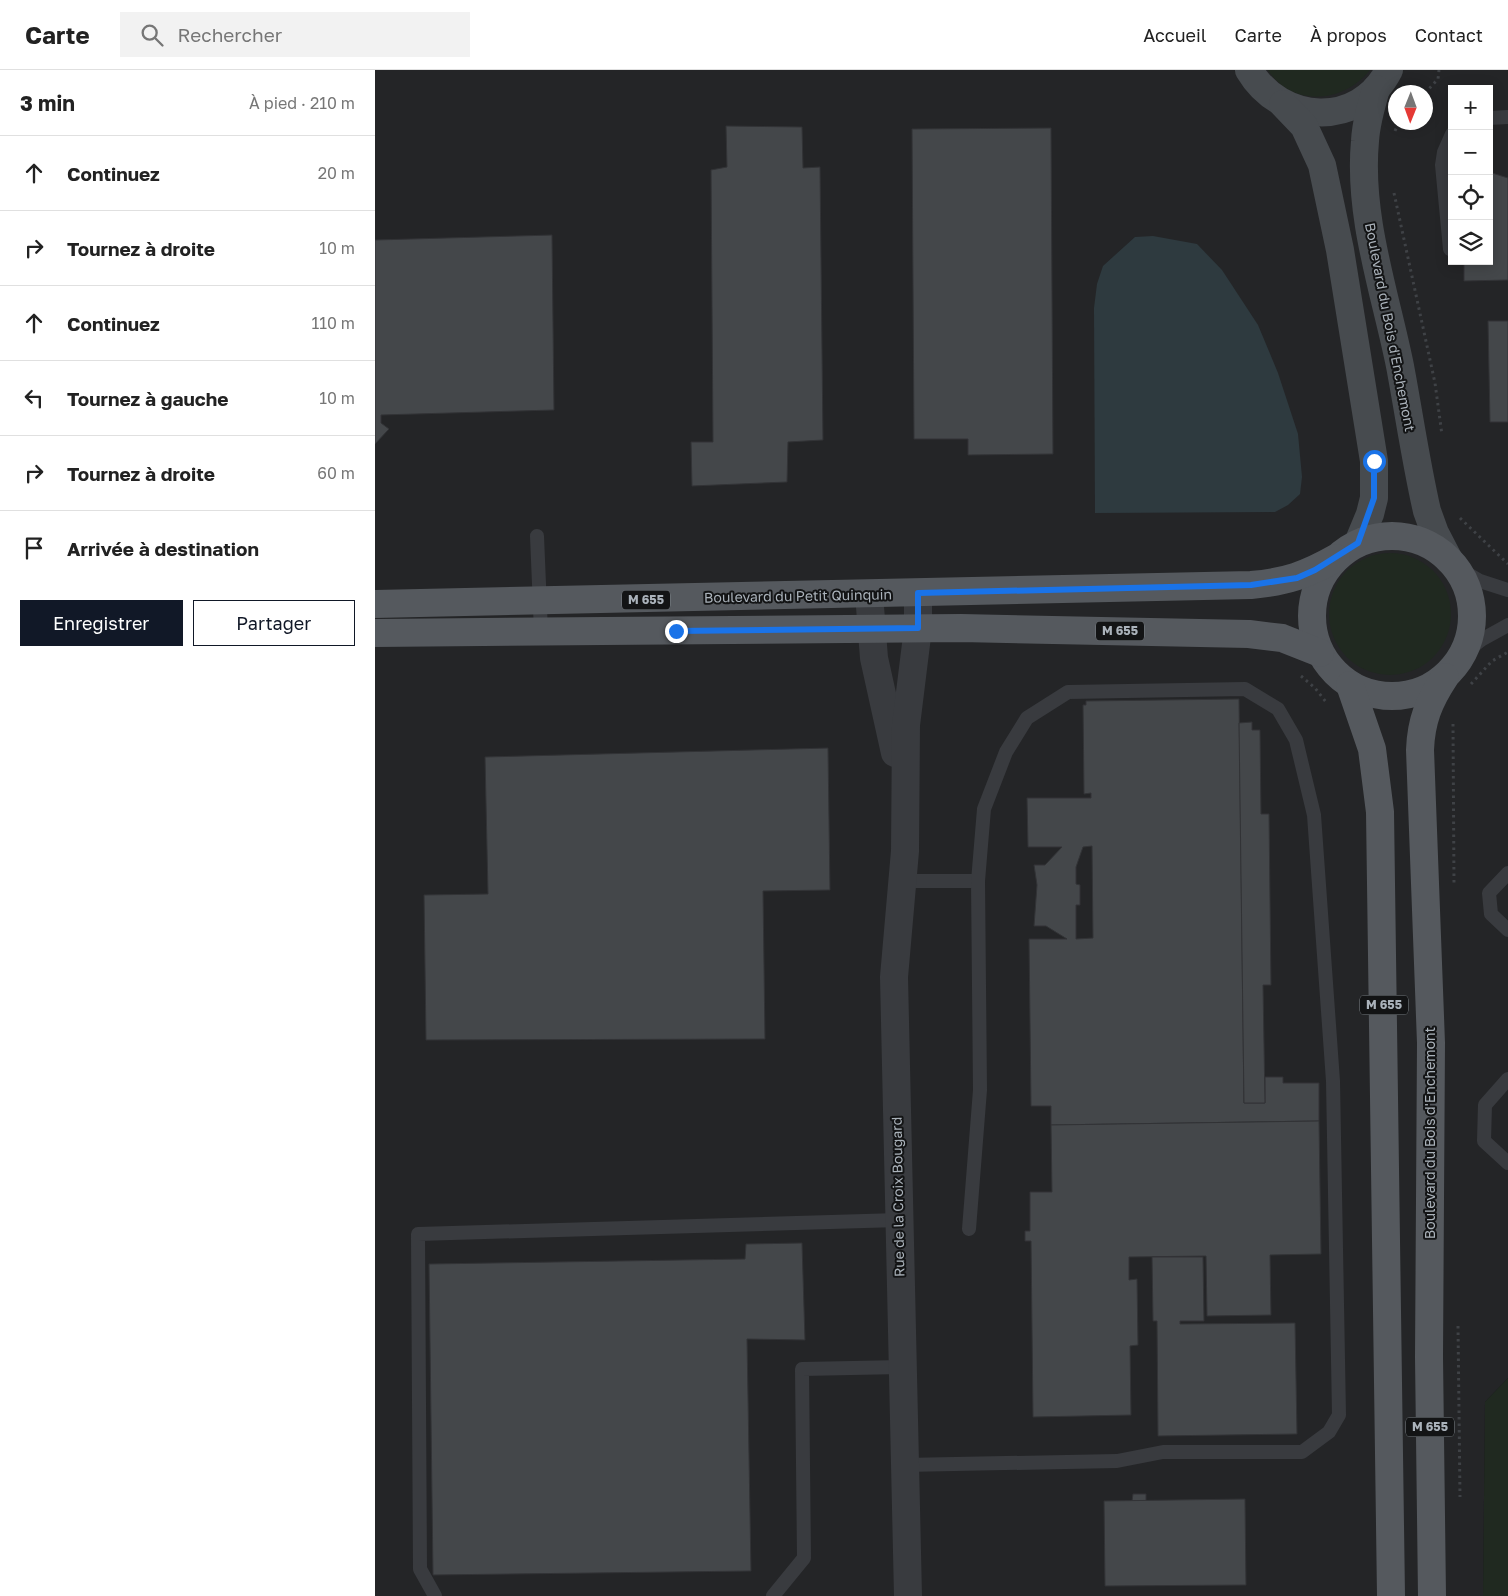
<!DOCTYPE html>
<html lang="fr">
<head>
<meta charset="utf-8">
<style>
  :root { --surface:#fff; --page:#f2f2f2; --text:#222; --muted:#767676; --line:#e0e0e0; --accent:#111827 }
  body { margin:0; font-family:"Golos Text",sans-serif; background:var(--page); color:var(--text) }
  .controls { position:absolute; right:15px; top:15px; display:grid; overflow:hidden; border-radius:0px; box-shadow:0 2px 12px #0003 }
  .controls button { width:45px; height:45px; display:grid; place-items:center; padding:0; border:0; border-bottom:1px solid var(--line); background:var(--surface); color:var(--text); font:25px sans-serif }
  .compass { position:absolute; left:1013px; top:15px; width:45px; height:45px; border-radius:50%; background:var(--surface); box-shadow:0 2px 12px #0003; rotate:181deg }
  .stop { position:absolute; width:15px; height:15px; margin:-11px; border:4px solid #1a73e8; border-radius:50%; background:#fff }
  .stop.end { background:#1a73e8; border-color:#fff; box-shadow:0 1px 5px #0008 }
  .list { margin:0; padding:0; list-style:none }
  h2 { display:flex; justify-content:space-between; align-items:center; height:65px; margin:0; padding:0 20px; font-size:21px }
  h2 small { font-size:16px; font-weight:400; color:var(--muted) }
  .list li { display:grid; grid-template-columns:32px 1fr auto; gap:15px; align-items:center; box-sizing:border-box; height:75px; padding:0 20px; border-top:1px solid var(--line) }
  .list b { display:block; font-size:19px; white-space:nowrap }
  .list em { font-size:16px; font-style:normal; color:var(--muted) }
  .actions { display:flex; gap:10px; padding:15px 20px }
  .actions a { flex:1; padding:11px 0; border:1px solid var(--accent); border-radius:0px; text-align:center; font-size:18px; color:var(--accent) }
  .actions .main { background:var(--accent); color:#fff }
  .icon { flex:none; width:28px; height:28px; fill:none; stroke:currentColor; stroke-width:2; stroke-linecap:round; stroke-linejoin:round }
  .map { position:relative; flex:none; width:1133px; height:1526px; overflow:hidden }
  header { display:flex; align-items:center; gap:30px; box-sizing:border-box; height:70px; padding:0 25px; background:var(--surface); border-bottom:1px solid var(--line) }
  header strong { font-size:24px }
  nav { display:flex; gap:28px; margin-inline-start:auto; font-size:18px }
  .search { width:350px; height:45px; background:var(--page); display:flex; align-items:center; gap:12px; box-sizing:border-box; padding:0 18px; border-radius:0px; color:var(--muted); font-size:19px }
  main { display:flex }
  aside { flex:1; background:var(--surface) }
  .map>svg:first-child { display:block }
</style>
</head>
<body>
<header>
<strong>Carte</strong>
<div class="search"><svg class="icon" aria-label="search" viewBox="0 0 24 24"><circle cx="10" cy="10" r="6"/><path d="M15 15l6 6"/></svg>Rechercher</div>
<nav><a>Accueil</a><a>Carte</a><a>À propos</a><a>Contact</a></nav>
</header>
<main>
<aside>
<h2>3 min<small>À pied · 210 m</small></h2>
<ul class="list">
<li><svg class="icon" aria-label="ahead" viewBox="0 0 24 24"><path d="M12 20V5M6 11l6-6 6 6"/></svg><div><b>Continuez</b></div><em>20 m</em></li>
<li><svg class="icon" aria-label="right" viewBox="0 0 24 24"><path d="M7 20v-9h11M14 6l5 5-5 5"/></svg><div><b>Tournez à droite</b></div><em>10 m</em></li>
<li><svg class="icon" aria-label="ahead" viewBox="0 0 24 24"><path d="M12 20V5M6 11l6-6 6 6"/></svg><div><b>Continuez</b></div><em>110 m</em></li>
<li><svg class="icon" aria-label="left" viewBox="0 0 24 24"><path d="M17 20v-9H6M10 6l-5 5 5 5"/></svg><div><b>Tournez à gauche</b></div><em>10 m</em></li>
<li><svg class="icon" aria-label="right" viewBox="0 0 24 24"><path d="M7 20v-9h11M14 6l5 5-5 5"/></svg><div><b>Tournez à droite</b></div><em>60 m</em></li>
<li><svg class="icon" aria-label="arrive" viewBox="0 0 24 24"><path d="M6 21V4h12l-3 4 3 4H6"/></svg><div><b>Arrivée à destination</b></div></li>
</ul>
<div class="actions"><a class="main">Enregistrer</a><a>Partager</a></div>
</aside>
<div class="map">
<svg width="1133" height="1526" viewBox="0 0 1133 1526">
  <rect width="100%" height="100%" fill="#18191a"/>
  <path fill="#242527" fill-rule="evenodd" d="M0,0H1133V1308L1110,1332L1108,1526H0ZM1077,19H1114V191H1077ZM1021,22H1050V52H1021Z"/>
  <g fill="#202920">
    <path d="M893,0H995C969,33 917,38 893,0Z"/>
    <circle cx="1015" cy="544" r="61"/>
    <polygon points="1133,1308 1133,1526 1108,1526 1110,1332"/>
  </g>
  <polygon fill="#2e3a3f" points="778,166 822,174 847,200 883,255 903,303 923,364 927,407 925,424 913,435 900,442 720,443 719,238 722,214 728,196 760,167"/>
  <g fill="#44474a" stroke="#323336" fill-rule="evenodd">
    <polygon points="351,56 427,57 428,98 445,97 448,370 413,372 412,412 317,416 316,372 338,372 336,100 352,97"/>
    <polygon points="676,58 678,384 593,385 593,369 539,369 537,59"/>
    <polygon points="1114,102 1133,108 1133,210 1089,211 1089,191 1114,191"/>
    <polygon points="177,165 179,340 6,345 6,353 14,359 0,374 0,170"/>
    <polygon points="1113,251 1133,251 1133,352 1115,352"/>
    <path d="M864,629L869,1033H890V1007H908V1013H944V1051L676,1055V1036H656L654,869H692L671,856H659L662,815L659,795H670L687,777H653L652,728H716V723L709,724L708,635H711V631ZM717,776L718,868L701,869V835H705V815L701,814V797L708,777Z"/>
    <polygon points="877,652 877,660 885,660 886,744 894,744 896,915 888,915 890,1033 869,1033 864,653"/>
    <polygon points="453,678 455,820 388,821 390,969 51,970 49,825 113,824 110,687"/>
    <polygon points="944,1051 946,1184 895,1185 896,1245 832,1246 831,1186 754,1187 754,1210 762,1209 763,1275 755,1276 756,1345 658,1347 656,1171 650,1171 650,1161 655,1161 655,1122 677,1122 676,1055"/>
    <polygon points="427,1173 430,1270 372,1269 376,1501 58,1505 54,1194 370,1189 371,1174"/>
    <polygon points="777,1187 828,1187 829,1251 805,1251 805,1254 920,1253 922,1364 783,1366 782,1251 778,1251"/>
    <polygon points="758,1424 771,1424 771,1431 757,1431"/>
    <polygon points="870,1429 871,1515 730,1516 729,1431"/>
  </g>
  <g fill="none" stroke-linecap="round" stroke-linejoin="round">
    <g stroke="#3f4246" stroke-width="3" stroke-dasharray="2.5 4" stroke-linecap="butt">
      <polyline points="1050,23 1063,9 1064,0"/>
      <polyline points="1020,61 1024,52"/>
      <polyline points="1019,123 1060,313 1067,365"/>
      <polyline points="1085,448 1133,494"/>
      <polyline points="926,606 940,618 951,632"/>
      <polyline points="1096,614 1117,591 1133,582"/>
      <polyline points="1078,654 1079,815"/>
      <polyline points="1083,1256 1085,1427"/>
    </g>
    <g stroke="#393b3f" stroke-width="14">
      <polyline points="1114,48 1133,47"/>
      <polyline points="1075,179 1067,95 1069,82 1077,64"/>
      <polyline points="162,466 166,562"/>
      <polyline points="1081,497 1105,511 1133,520"/>
      <polyline points="1087,585 1106,570 1133,555"/>
      <polyline points="1133,803 1114,823 1116,844 1133,860"/>
      <polyline points="528,811 603,811"/>
      <polyline points="1133,1009 1110,1035 1109,1071 1133,1093"/>
      <polyline points="529,1395 742,1391 788,1382 927,1382 954,1362 964,1345 958,1011 939,745 921,670 903,639 870,619 693,622 652,648 631,682 609,739 603,811 605,1020 594,1159"/>
      <polyline points="60,1526 45,1499 43,1164 524,1150"/>
      <polyline points="398,1526 429,1488 427,1299 527,1297"/>
    </g>
    <g stroke="#393b3f" stroke-width="28">
      <polyline points="494,524 499,588 520,683"/>
      <polyline points="533,1526 519,907 530,781 531,655 543,558 543,523"/>
    </g>
    <g stroke="#474b4f" stroke-width="28">
      <path d="M874,0C906,54 984,59 1014,0"/>
      <path d="M1001,19C996,36 991,53 990,71C983,147 1010,222 1025,296C1034,344 1041,393 1052,441L1060,463L1074,490"/>
      <polyline points="908,34 929,56 947,95 965,180 999,391 999,428 995,444 983,473"/>
    </g>
    <g stroke="#55595e" stroke-width="28">
      <circle cx="1017" cy="546" r="80"/>
      <path d="M0,534L876,515C911,512 931,505 961,488"/>
      <polyline points="0,563 586,558 874,564 907,568 945,583"/>
      <polyline points="975,615 997,679 1005,742 1016,1526"/>
      <path d="M1057,1526L1054,1287L1056,973L1045,680C1046,651 1054,631 1070,607"/>
    </g>
  </g>
  <g fill="none" stroke-linecap="round" stroke-linejoin="round">
    <polyline stroke="#1a73e8" stroke-width="6" points="301,561 543,558 543,523 876,515 922,508 940,500 983,473 999,428 999,391"/>
  </g>
  <g text-anchor="middle" stroke-width="4" stroke-linejoin="round" paint-order="stroke">
    <g fill="#131415" stroke="#7d8388" stroke-width="1">
      <rect x="247" y="520.5" width="48" height="19" rx="4"/>
      <rect x="721" y="551.5" width="48" height="19" rx="4"/>
      <rect x="985" y="925.5" width="48" height="19" rx="4"/>
      <rect x="1031" y="1347.5" width="48" height="19" rx="4"/>
    </g>
    <g font-size="12" font-weight="bold" fill="#aab2ba">
      <text x="271" y="534">M 655</text>
      <text x="745" y="565">M 655</text>
      <text x="1009" y="939">M 655</text>
      <text x="1055" y="1361">M 655</text>
    </g>
    <g font-size="14" fill="#aab2ba" stroke="#131415">
      <text transform="translate(1015 257) rotate(79)" y="5">Boulevard du Bois d'Enchemont</text>
      <text transform="translate(423 526) rotate(-1)" y="5">Boulevard du Petit Quinquin</text>
      <text transform="translate(1055 1063) rotate(-90)" y="5">Boulevard du Bois d'Enchemont</text>
      <text transform="translate(523 1127) rotate(-91)" y="5">Rue de la Croix Bougard</text>
    </g>
  </g>
</svg>
<div class="controls">
<button>+</button>
<button>−</button>
<button><svg class="icon" aria-label="locate" viewBox="0 0 24 24"><circle cx="12" cy="12" r="6"/><path d="M12 2v4M12 18v4M2 12h4M18 12h4"/></svg></button>
<button><svg class="icon" aria-label="layers" viewBox="0 0 24 24"><path d="M12 4l9 5-9 5-9-5zM3 14l9 5 9-5"/></svg></button>
</div>
<svg class="compass" viewBox="-18 -18 36 36"><path d="M0-13l5 13h-10z" fill="#e53935"/><path d="M0 13l5-13h-10z" fill="#767676"/></svg>
<div class="stop" style="left:999px;top:391px"></div>
<div class="stop end" style="left:301px;top:561px"></div>
</div>
</main>
</body>
</html>
